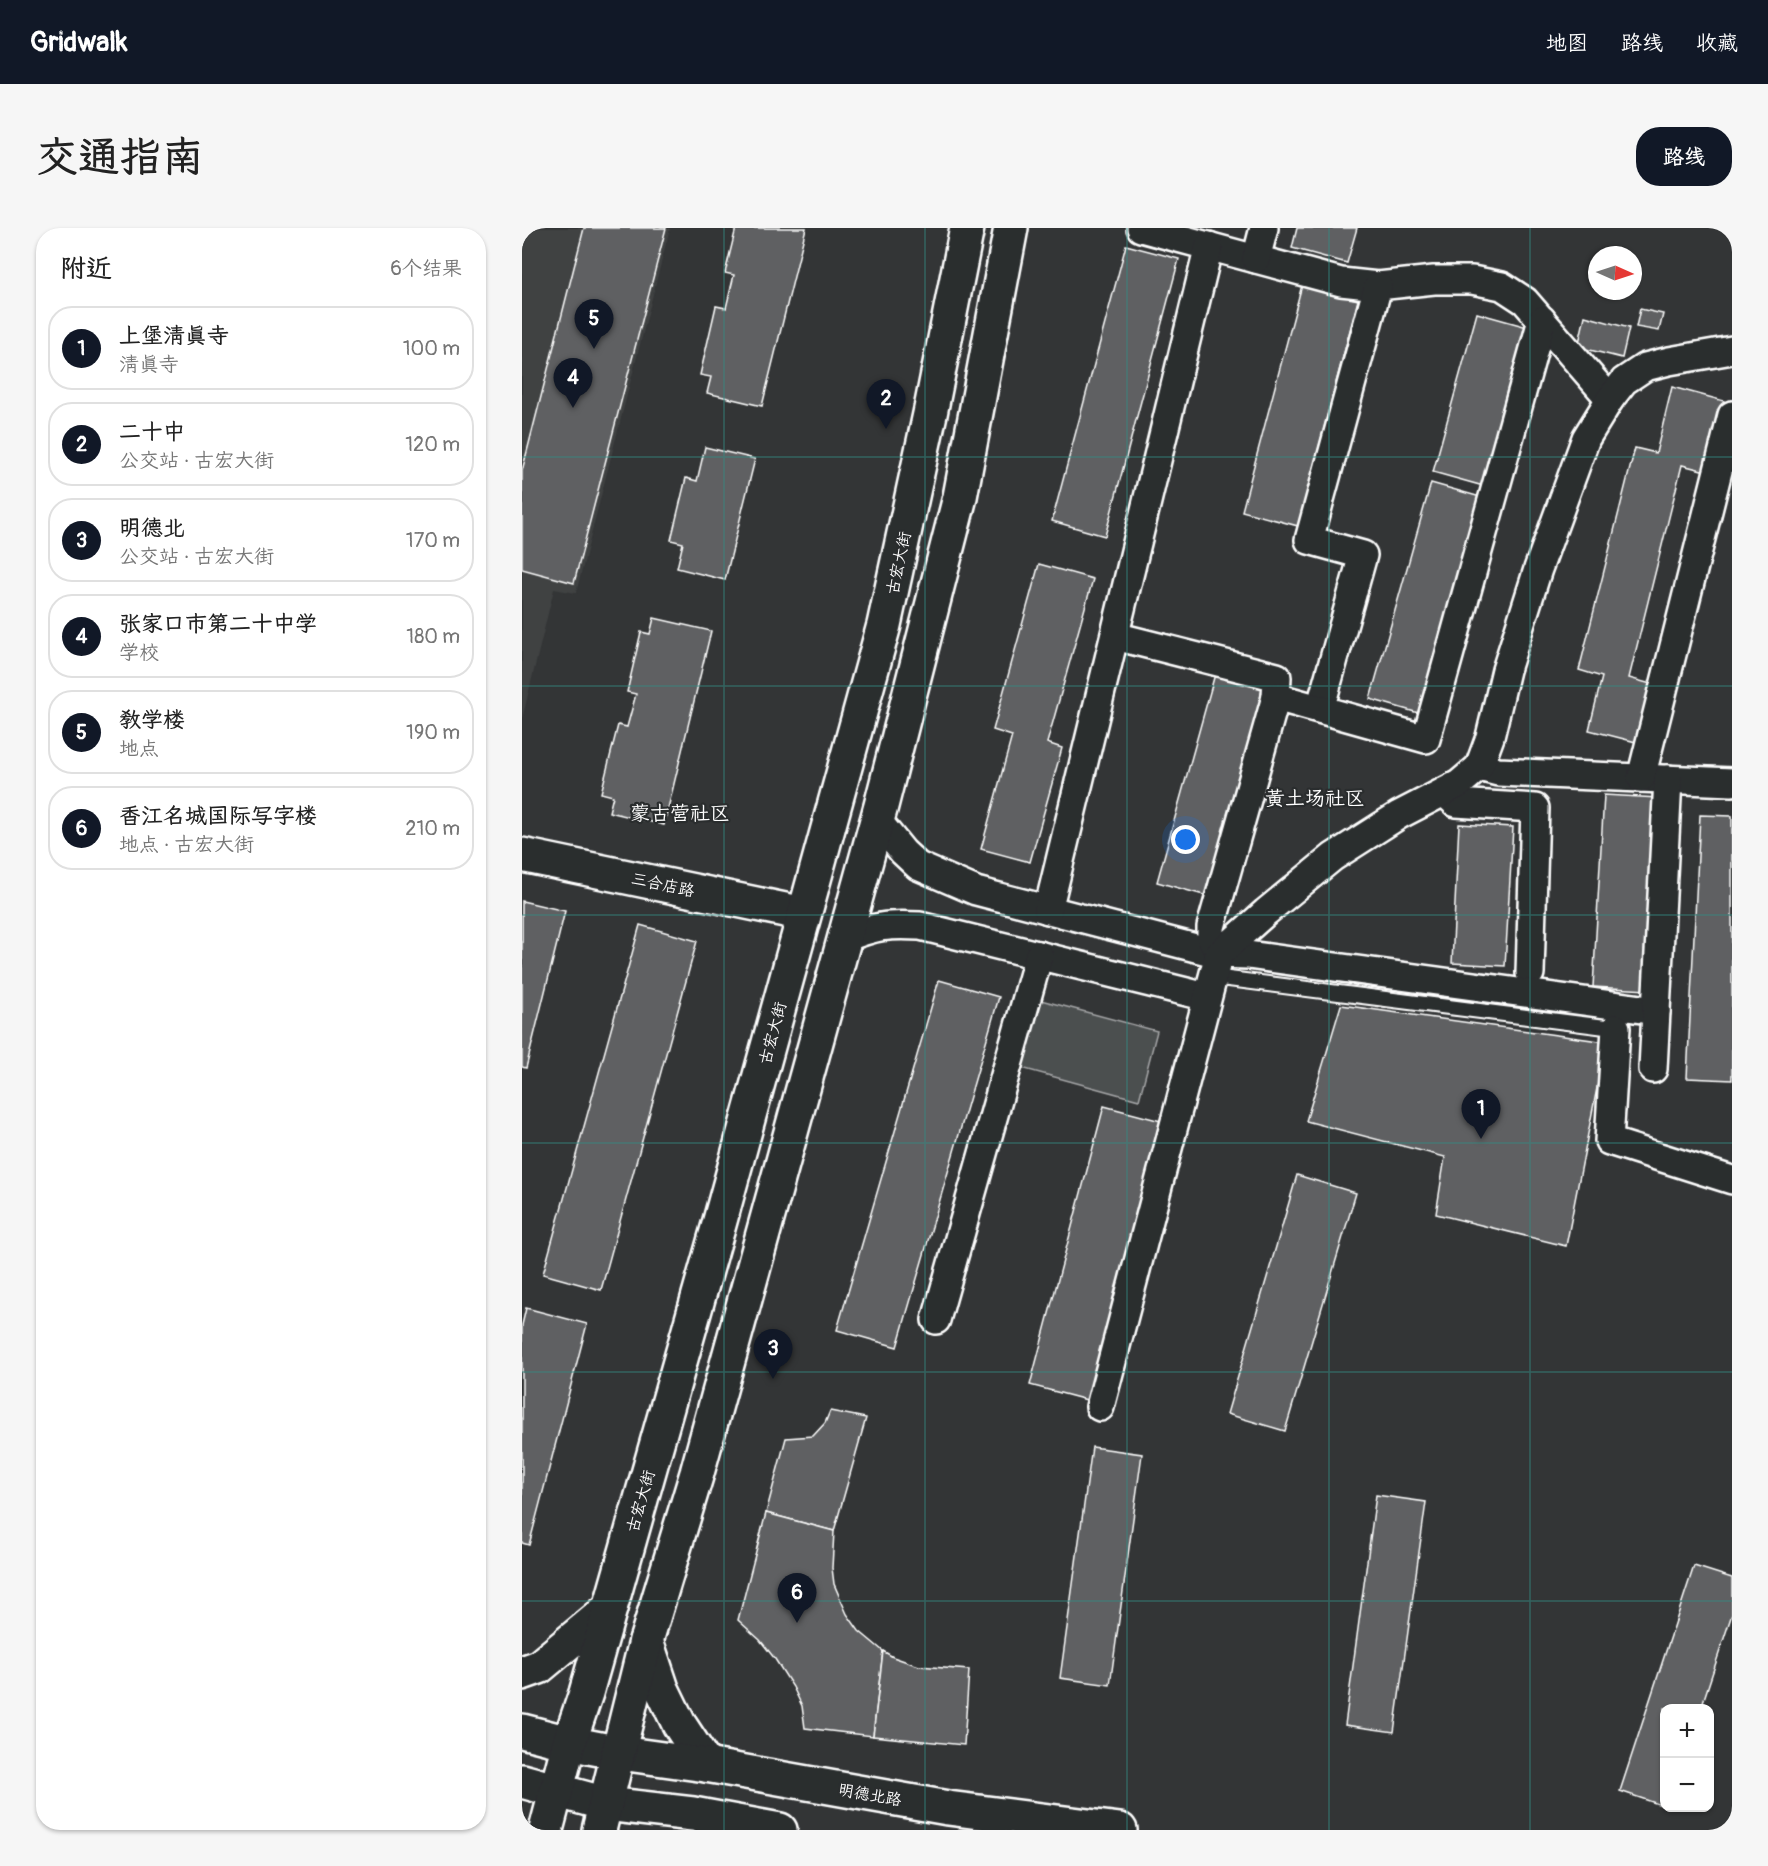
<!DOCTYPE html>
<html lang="zh">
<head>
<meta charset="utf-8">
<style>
  :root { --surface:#fff; --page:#f6f6f6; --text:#222; --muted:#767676; --line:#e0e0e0; --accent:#111827 }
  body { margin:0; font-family:Pangolin,"LXGW WenKai TC",sans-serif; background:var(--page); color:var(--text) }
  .controls { position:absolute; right:18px; bottom:18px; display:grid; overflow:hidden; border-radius:12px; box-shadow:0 2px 4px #0004 }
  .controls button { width:54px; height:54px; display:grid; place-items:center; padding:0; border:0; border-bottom:2px solid var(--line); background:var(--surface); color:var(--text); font:30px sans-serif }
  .compass { position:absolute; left:1066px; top:18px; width:54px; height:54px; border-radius:50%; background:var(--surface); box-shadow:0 2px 4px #0004; rotate:93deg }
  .you { position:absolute; left:664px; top:612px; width:21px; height:21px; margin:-15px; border:4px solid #fff; border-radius:50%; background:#1a73e8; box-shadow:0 0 0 9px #1a73e833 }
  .badge { display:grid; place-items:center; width:39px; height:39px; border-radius:50%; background:var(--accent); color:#fff; font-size:20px; font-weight:700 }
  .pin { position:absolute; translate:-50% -50px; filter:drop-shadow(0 2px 3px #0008) }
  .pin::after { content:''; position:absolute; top:32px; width:21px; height:18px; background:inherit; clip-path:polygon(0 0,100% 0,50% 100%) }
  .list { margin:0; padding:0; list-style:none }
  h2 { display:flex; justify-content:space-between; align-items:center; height:78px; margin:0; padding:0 24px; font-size:26px }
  h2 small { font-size:20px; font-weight:400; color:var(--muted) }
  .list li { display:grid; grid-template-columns:39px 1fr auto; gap:18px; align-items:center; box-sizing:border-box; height:84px; margin:0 12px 12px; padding:0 12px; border:2px solid var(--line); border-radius:24px }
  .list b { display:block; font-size:22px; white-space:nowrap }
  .list p { margin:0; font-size:20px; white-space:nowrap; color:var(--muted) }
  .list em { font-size:20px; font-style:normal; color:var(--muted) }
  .map { position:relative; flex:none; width:1210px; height:1602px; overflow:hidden; border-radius:24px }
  header { display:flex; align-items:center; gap:36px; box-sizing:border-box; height:84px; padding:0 30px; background:var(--accent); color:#fff }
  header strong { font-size:28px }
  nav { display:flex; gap:33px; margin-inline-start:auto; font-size:21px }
  .intro { display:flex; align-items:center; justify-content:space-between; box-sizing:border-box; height:144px; padding:0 36px }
  h1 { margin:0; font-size:42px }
  .button { padding:15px 27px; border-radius:24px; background:var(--accent); color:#fff; font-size:21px; font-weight:700 }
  main { display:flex; gap:36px; padding:0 36px }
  aside { flex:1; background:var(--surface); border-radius:24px; box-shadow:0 2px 4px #0004 }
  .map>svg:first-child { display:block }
</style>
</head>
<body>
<header>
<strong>Gridwalk</strong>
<nav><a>地图</a><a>路线</a><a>收藏</a></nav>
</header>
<div class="intro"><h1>交通指南</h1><a class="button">路线</a></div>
<main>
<aside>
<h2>附近<small>6个结果</small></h2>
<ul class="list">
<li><span class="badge">1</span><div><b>上堡清真寺</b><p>清真寺</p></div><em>100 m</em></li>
<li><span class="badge">2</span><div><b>二十中</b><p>公交站 · 古宏大街</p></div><em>120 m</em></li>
<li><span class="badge">3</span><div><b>明德北</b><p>公交站 · 古宏大街</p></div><em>170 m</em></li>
<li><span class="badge">4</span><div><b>张家口市第二十中学</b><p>学校</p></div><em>180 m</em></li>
<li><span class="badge">5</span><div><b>教学楼</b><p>地点</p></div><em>190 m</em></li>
<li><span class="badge">6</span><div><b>香江名城国际写字楼</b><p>地点 · 古宏大街</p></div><em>210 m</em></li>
</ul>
</aside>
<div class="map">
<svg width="1210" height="1602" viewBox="0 0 1210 1602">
  <rect width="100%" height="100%" fill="#333536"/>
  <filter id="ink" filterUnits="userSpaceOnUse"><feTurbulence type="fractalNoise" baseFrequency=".0167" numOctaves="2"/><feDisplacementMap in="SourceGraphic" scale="12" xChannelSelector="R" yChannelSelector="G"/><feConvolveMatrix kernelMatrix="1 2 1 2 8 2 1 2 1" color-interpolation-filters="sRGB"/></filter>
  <g filter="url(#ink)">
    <polygon fill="#404243" points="0,0 148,0 54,365 32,361 0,491"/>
    <polygon fill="#4c4f50" stroke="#a6a7a8" stroke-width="1.5" points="515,771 635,803 617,872 496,839"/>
    <g fill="#5f6162" stroke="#fff" stroke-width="1.5">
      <polygon points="62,0 144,0 52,355 0,341 0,243"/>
      <polygon points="214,0 284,0 240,178 185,165 189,149 178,147 194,78 204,80 212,47 203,45"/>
      <polygon points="775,0 835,0 825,35 770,20"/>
      <polygon points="604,17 657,31 583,308 530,293"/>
      <polygon points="780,57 836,72 776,298 720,283"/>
      <polygon points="1118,81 1141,86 1137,103 1114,99"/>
      <polygon points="955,85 1009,100 965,259 911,244"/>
      <polygon points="1063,88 1107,100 1100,130 1056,119"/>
      <polygon points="1150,159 1202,173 1184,243 1160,237 1107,450 1129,456 1114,514 1067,502 1080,449 1057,442 1113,220 1134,225"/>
      <polygon points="183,219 233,231 203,352 155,340 161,315 149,312 164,250 175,253"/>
      <polygon points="909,255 962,270 900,486 848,471"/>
      <polygon points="517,336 571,351 525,515 540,520 508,634 459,621 490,508 471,502"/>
      <polygon points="132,390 189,403 142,597 87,584 91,568 79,565 96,497 105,499 114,466 105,464 119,404 128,406"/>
      <polygon points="693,446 747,461 689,669 635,654"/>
      <polygon points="1082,567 1137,570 1126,762 1071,759"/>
      <polygon points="1178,587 1210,588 1210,852 1165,850"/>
      <polygon points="937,596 991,599 983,738 930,735"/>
      <polygon points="0,673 43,683 4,840 0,839"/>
      <polygon points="118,697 175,713 79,1062 21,1046"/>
      <polygon points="417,752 477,769 375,1119 315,1102"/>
      <polygon points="819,777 1084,814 1044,1018 914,986 923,929 784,893"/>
      <polygon points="582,878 639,893 565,1172 508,1157"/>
      <polygon points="775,947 834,965 763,1203 705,1186"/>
      <polygon points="4,1080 65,1096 7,1317 0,1315 0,1097"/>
      <polygon points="308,1183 344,1190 312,1303 244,1285 264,1210 291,1208 303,1195"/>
      <polygon points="570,1219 620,1226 588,1457 538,1450"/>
      <polygon points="854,1267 904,1274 872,1504 823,1497"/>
      <polygon points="244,1285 312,1303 310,1340 312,1356 318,1370 325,1386 337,1403 361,1423 351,1508 283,1500 280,1478 271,1459 253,1431 238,1412 216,1392"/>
      <polygon points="1172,1338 1210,1350 1210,1386 1179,1480 1142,1480 1142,1578 1098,1563"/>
      <polygon points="361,1423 371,1429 397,1438 447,1442 442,1517 351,1508"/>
    </g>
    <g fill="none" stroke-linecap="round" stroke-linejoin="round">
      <defs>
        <polyline id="service" points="691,749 1099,801"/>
        <g id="minor">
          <polyline points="619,0 819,54 856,58 912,52 950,52 980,58 1003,73 1088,171"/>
          <polyline points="734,31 742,0"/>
          <polyline points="593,408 755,449 754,469"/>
          <polyline points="798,481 841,327 787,312 856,58"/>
          <polyline points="957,539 976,544 1210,554"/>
          <polyline points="1119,550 1210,187"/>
          <polyline points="922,564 934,575 1013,580 1008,745"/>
          <polyline points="355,592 381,624 396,638 454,663 697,726 726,727 1134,783"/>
          <polyline points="526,682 687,18"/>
          <path d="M323,710C354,698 365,696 398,698L685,769"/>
          <polyline points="697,726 689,710 689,699 754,469 904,511 1020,92"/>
          <polyline points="1094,800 1087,913 1210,952"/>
          <polyline points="1131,841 1146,551"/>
          <polyline points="414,1092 517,727"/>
          <polyline points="578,1179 697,726 744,684 811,629 877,587 937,556 957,539 968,509 984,442 1016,341 1064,210 1088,171 1102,153 1123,139 1147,133 1210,122"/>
        </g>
        <polyline id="tertiary" points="0,627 282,686"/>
        <g id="secondary">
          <polyline points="124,1413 140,1461 157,1496 184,1537"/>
          <polyline points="98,1525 184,1537 426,1580 598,1602"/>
          <polyline points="84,1576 171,1586 258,1602"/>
        </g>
        <g id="primary">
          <polyline points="0,1445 17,1439 88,1380"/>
          <polyline points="0,1503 47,1515 98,1525"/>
          <polyline points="0,1553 84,1576"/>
          <polyline points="24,1602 47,1515 64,1465 196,1000 362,397 408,186 445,0"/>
          <polyline points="77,1602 124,1413 175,1245 359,578 438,269 489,0"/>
        </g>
      </defs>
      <use href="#service" stroke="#fff" stroke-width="18"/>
      <use href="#minor" stroke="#fff" stroke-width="32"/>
      <use href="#tertiary" stroke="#fff" stroke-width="38"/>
      <use href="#secondary" stroke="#fff" stroke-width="38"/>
      <use href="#primary" stroke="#fff" stroke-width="38"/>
      <use href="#service" stroke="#2a2d2e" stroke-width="14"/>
      <use href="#minor" stroke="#2a2d2e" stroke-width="27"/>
      <use href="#tertiary" stroke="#2a2d2e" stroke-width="33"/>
      <use href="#secondary" stroke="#2a2d2e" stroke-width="33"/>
      <use href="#primary" stroke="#2a2d2e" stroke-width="33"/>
    </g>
  </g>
  <path fill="none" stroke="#338b84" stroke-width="1.5" stroke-opacity="0.55" d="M202,0V1602M403,0V1602M605,0V1602M807,0V1602M1008,0V1602M0,229H1210M0,458H1210M0,687H1210M0,915H1210M0,1144H1210M0,1373H1210"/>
  <g text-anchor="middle" stroke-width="4.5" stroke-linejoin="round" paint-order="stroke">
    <g font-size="16" fill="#fff" stroke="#2a2d2e">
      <text transform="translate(376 335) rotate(-78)" y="6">古宏大街</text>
      <text transform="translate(141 656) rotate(12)" y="6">三合店路</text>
      <text transform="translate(250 805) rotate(-75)" y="6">古宏大街</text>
      <text transform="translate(118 1273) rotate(-74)" y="6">古宏大街</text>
      <text transform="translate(348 1566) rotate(10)" y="6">明德北路</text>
    </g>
    <g font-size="20" fill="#fff" stroke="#2a2d2e">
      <text x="793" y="577">黄土场社区</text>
      <text x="158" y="592">蒙古营社区</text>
    </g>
  </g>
</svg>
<div class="controls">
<button>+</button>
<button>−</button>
</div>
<svg class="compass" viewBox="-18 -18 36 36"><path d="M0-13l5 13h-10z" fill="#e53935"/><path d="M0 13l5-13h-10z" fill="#767676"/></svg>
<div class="you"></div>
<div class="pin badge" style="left:959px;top:911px">1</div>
<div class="pin badge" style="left:364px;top:201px">2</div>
<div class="pin badge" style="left:251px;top:1151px">3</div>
<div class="pin badge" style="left:51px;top:180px">4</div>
<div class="pin badge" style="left:72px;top:121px">5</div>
<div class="pin badge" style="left:275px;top:1395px">6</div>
</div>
</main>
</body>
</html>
